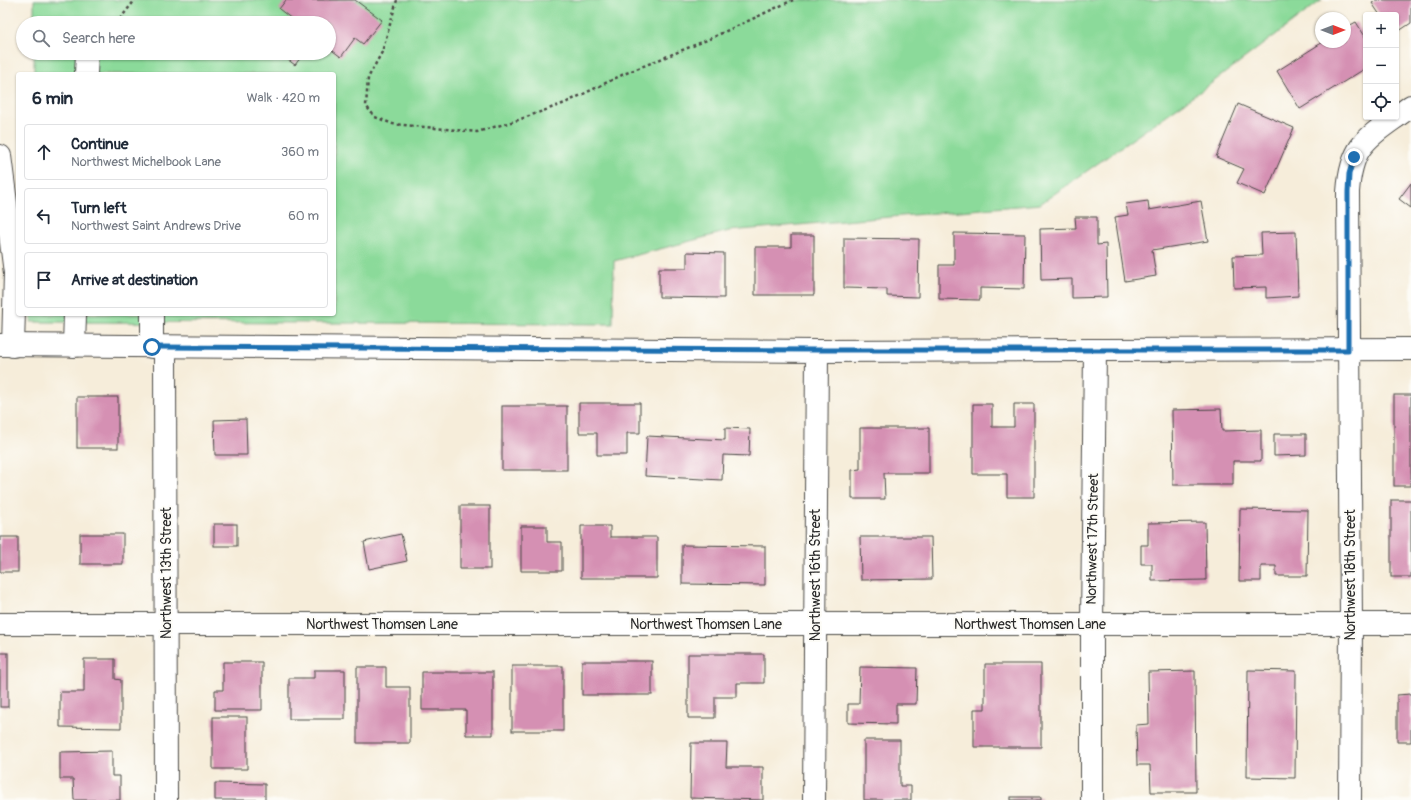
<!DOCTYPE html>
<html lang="en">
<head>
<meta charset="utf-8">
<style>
  :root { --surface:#fff; --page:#f2f2f3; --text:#1f2937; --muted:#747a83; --line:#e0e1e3 }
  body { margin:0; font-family:Pangolin,sans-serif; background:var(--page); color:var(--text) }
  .controls { position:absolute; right:12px; top:12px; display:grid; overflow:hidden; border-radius:4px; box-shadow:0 1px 3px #0004 }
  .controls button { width:36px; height:36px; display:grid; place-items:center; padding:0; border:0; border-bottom:1px solid var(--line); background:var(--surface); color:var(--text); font:20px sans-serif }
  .compass { position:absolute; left:1315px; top:12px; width:36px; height:36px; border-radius:50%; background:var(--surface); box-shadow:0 1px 3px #0004; rotate:90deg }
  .stop { position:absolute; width:12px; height:12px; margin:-9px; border:3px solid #1f6fb2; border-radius:50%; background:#fff }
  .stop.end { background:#1f6fb2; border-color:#fff; box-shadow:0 1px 4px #0008 }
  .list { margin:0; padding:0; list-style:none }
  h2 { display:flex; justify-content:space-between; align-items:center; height:52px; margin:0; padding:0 16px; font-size:17px }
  h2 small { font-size:13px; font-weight:400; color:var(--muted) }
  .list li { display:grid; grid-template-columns:26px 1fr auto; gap:12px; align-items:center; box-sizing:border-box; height:56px; margin:0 8px 8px; padding:0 8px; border:1px solid var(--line); border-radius:4px }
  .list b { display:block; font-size:15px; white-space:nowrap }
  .list p { margin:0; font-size:13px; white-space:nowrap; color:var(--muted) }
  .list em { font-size:13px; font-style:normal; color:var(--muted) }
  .icon { flex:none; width:22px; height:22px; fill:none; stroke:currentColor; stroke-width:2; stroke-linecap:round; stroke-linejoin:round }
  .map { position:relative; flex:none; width:1411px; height:800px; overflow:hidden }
  .search { position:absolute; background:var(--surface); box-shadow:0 1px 3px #0004; left:16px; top:16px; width:320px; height:44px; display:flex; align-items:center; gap:10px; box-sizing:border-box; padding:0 14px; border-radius:22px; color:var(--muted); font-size:15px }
  .panel { position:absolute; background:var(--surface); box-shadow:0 1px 3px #0004; left:16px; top:72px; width:320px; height:244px; border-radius:4px }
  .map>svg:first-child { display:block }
</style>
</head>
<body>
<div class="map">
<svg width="1411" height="800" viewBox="0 0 1411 800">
  <rect width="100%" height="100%" fill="#fdfcf7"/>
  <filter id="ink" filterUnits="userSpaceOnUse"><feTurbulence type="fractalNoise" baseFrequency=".025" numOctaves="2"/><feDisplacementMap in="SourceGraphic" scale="8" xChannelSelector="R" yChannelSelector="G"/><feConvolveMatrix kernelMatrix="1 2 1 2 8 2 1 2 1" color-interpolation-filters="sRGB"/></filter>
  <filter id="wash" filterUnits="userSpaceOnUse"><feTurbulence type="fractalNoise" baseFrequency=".012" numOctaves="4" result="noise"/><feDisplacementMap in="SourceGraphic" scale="16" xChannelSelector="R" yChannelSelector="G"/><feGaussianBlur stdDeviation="0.9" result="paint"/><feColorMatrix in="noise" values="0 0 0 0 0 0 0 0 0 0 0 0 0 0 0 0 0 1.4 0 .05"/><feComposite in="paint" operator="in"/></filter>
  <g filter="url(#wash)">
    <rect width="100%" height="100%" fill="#f6edda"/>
    <polygon fill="#8bda9a" stroke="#5b8262" points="34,0 1322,0 1205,88 1040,204 729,231 614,261 613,324 31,322 32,314 334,314 334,74 34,74 34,53 329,53 329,23 34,23"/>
    <g id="blocks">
      <g fill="#d590b3">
        <polygon points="286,0 355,0 382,20 363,44 355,38 341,57 329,48 329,23 297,23 279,9"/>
        <polygon points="1377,0 1411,0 1411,23 1396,33 1396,15 1380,15 1372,3"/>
        <polygon points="1356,22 1366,38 1366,68 1300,109 1277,71 1323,42 1345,42 1345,28"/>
        <polygon points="279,53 304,53 295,65"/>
        <polygon points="1238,104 1294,128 1265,195 1237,183 1244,169 1216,157"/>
        <polygon points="1411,183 1411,208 1399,199"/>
        <polygon points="1148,201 1149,210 1201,201 1208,241 1152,250 1156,276 1125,281 1115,217 1128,215 1126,204"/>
        <polygon points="1075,217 1097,217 1097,245 1106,244 1107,297 1072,298 1072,279 1041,280 1040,229 1076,228"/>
        <polygon points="1296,232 1298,296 1266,298 1266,287 1234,288 1233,256 1262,255 1261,233"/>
        <polygon points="954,233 1025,234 1024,289 980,288 980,300 939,299 939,265 954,265"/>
        <polygon points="791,235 814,235 814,295 755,295 755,247 791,247"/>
        <polygon points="844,238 919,239 918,297 887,296 887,289 844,288"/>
        <polygon points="687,252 724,253 724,298 659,297 659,268 687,268"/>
        <rect x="1394" y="395" width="17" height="91"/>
        <rect x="77" y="397" width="41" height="51"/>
        <polygon points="579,403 640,403 640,433 627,433 627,455 597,455 597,433 579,433"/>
        <polygon points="973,404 992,404 992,427 1014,427 1014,404 1034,404 1034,497 1007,497 1007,474 973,474"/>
        <rect x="502" y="406" width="65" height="64"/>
        <polygon points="1221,409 1222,431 1261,430 1261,461 1233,461 1233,485 1173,485 1172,410"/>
        <polygon points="246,419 247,455 215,455 214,420"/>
        <polygon points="725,428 750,429 749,456 723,455 722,480 645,476 647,436 725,440"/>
        <polygon points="860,428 929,428 929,473 884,473 885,499 852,499 852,470 860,469"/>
        <polygon points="1274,434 1306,434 1306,455 1274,456"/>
        <rect x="1391" y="500" width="20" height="77"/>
        <rect x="460" y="506" width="30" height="63"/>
        <polygon points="1240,509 1308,510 1307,576 1276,576 1276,566 1261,566 1261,581 1239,581"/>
        <polygon points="1205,522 1206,580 1152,581 1152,564 1141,564 1141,545 1148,545 1148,523"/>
        <rect x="214" y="524" width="23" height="22"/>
        <polygon points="521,526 547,526 547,542 562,542 562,571 521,571"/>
        <polygon points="581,526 610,526 610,537 657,537 657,578 581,578"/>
        <rect x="80" y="534" width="43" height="30"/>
        <polygon points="401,534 407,561 369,569 364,542"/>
        <rect x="0" y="537" width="18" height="35"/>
        <polygon points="860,537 931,537 932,579 861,580"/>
        <polygon points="682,545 765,546 765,585 682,584"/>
        <rect x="0" y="653" width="8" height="54"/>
        <polygon points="688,654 764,654 764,683 737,683 737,697 715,697 715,718 688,718"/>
        <polygon points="84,659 115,659 115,679 121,680 121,728 60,727 60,692 84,692"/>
        <rect x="582" y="661" width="70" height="34"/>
        <polygon points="223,662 262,662 262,710 215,710 215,690 223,690"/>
        <polygon points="985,664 1041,664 1041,747 974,747 974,709 985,709"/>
        <rect x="512" y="666" width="51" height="65"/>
        <polygon points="357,667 386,667 386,687 410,687 410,743 357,743"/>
        <polygon points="860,667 917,668 916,704 896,704 896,724 848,723 848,704 859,704"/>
        <polygon points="314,670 345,670 345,719 289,719 289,678 314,678"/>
        <polygon points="1248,670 1296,671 1295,778 1247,777"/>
        <polygon points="1195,671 1196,792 1151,792 1150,765 1137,765 1136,725 1149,724 1148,672"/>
        <polygon points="422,672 493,672 493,735 466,735 466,710 422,710"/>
        <polygon points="1411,694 1411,742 1397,742 1397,695"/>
        <rect x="213" y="717" width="34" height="52"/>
        <polygon points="864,740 900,740 900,786 911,786 911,800 864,800"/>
        <polygon points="691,743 727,743 726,767 763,767 763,800 690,798"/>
        <polygon points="112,751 112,776 120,776 120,800 74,800 73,779 60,779 60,752"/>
        <polygon points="215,783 265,784 265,800 215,800"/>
        <rect x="1011" y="797" width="30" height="3"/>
      </g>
    </g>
  </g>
  <g filter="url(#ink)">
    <use href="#blocks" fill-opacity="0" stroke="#494845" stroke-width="1"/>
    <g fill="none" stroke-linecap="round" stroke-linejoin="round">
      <defs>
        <g id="minor">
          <polyline points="86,74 87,53"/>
          <polyline points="1396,117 1411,106"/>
          <polyline points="0,156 15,273 13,346"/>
          <polyline points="0,345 817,351 1411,349"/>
          <polyline points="74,346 75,314"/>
          <polyline points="152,347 152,314"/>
          <polyline points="165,347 166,800"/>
          <polyline points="0,624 1411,624"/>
          <polyline points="814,800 817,351"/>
          <polyline points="1092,800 1092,624 1095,350"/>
          <path d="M1350,800L1351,624L1348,192C1351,150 1362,141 1396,117"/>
        </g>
      </defs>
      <use href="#minor" stroke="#494845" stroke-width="24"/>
      <g stroke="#494845" stroke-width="2.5" stroke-dasharray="3 3" stroke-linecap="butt">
        <polyline points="397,0 382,52 368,78 366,106 375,117 393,124 477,132 518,120 565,103 624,74 707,40 793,0"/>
        <polyline points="120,19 135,0"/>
      </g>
      <use href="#minor" stroke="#fff" stroke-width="22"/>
    </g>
  </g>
  <g fill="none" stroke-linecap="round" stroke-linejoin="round" filter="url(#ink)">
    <polyline stroke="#1f6fb2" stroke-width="5" points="152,347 817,350 1348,350 1348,192 1349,174 1354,157"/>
  </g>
  <g text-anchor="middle" stroke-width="4" stroke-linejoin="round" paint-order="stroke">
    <g font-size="14" fill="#2b2b2b" stroke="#fdfcf7">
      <text transform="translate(1092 539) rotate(-89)" y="5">Northwest 17th Street</text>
      <text transform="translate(166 573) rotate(-90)" y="5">Northwest 13th Street</text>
      <text transform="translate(815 575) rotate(-90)" y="5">Northwest 16th Street</text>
      <text transform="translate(1350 575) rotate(-90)" y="5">Northwest 18th Street</text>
      <text x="382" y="629">Northwest Thomsen Lane</text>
      <text x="706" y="629">Northwest Thomsen Lane</text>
      <text x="1030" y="629">Northwest Thomsen Lane</text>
    </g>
  </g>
</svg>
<div class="controls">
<button>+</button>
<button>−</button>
<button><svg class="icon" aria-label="locate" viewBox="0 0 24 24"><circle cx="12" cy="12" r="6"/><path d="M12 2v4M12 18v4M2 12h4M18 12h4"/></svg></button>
</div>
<svg class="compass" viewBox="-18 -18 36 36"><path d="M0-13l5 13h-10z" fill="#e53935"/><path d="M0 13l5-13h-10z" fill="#747a83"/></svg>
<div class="stop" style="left:152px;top:347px"></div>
<div class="stop end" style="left:1354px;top:157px"></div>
<div class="search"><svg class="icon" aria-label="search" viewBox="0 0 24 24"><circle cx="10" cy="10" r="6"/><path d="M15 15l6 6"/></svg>Search here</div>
<section class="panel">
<h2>6 min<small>Walk · 420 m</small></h2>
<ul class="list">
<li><svg class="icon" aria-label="ahead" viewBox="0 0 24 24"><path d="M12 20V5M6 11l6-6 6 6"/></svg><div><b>Continue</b><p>Northwest Michelbook Lane</p></div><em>360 m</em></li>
<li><svg class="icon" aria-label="left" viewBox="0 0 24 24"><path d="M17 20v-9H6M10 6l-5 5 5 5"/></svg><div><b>Turn left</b><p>Northwest Saint Andrews Drive</p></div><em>60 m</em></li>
<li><svg class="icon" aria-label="arrive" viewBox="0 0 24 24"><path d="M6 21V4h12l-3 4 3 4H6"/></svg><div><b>Arrive at destination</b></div></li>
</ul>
</section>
</div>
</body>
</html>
